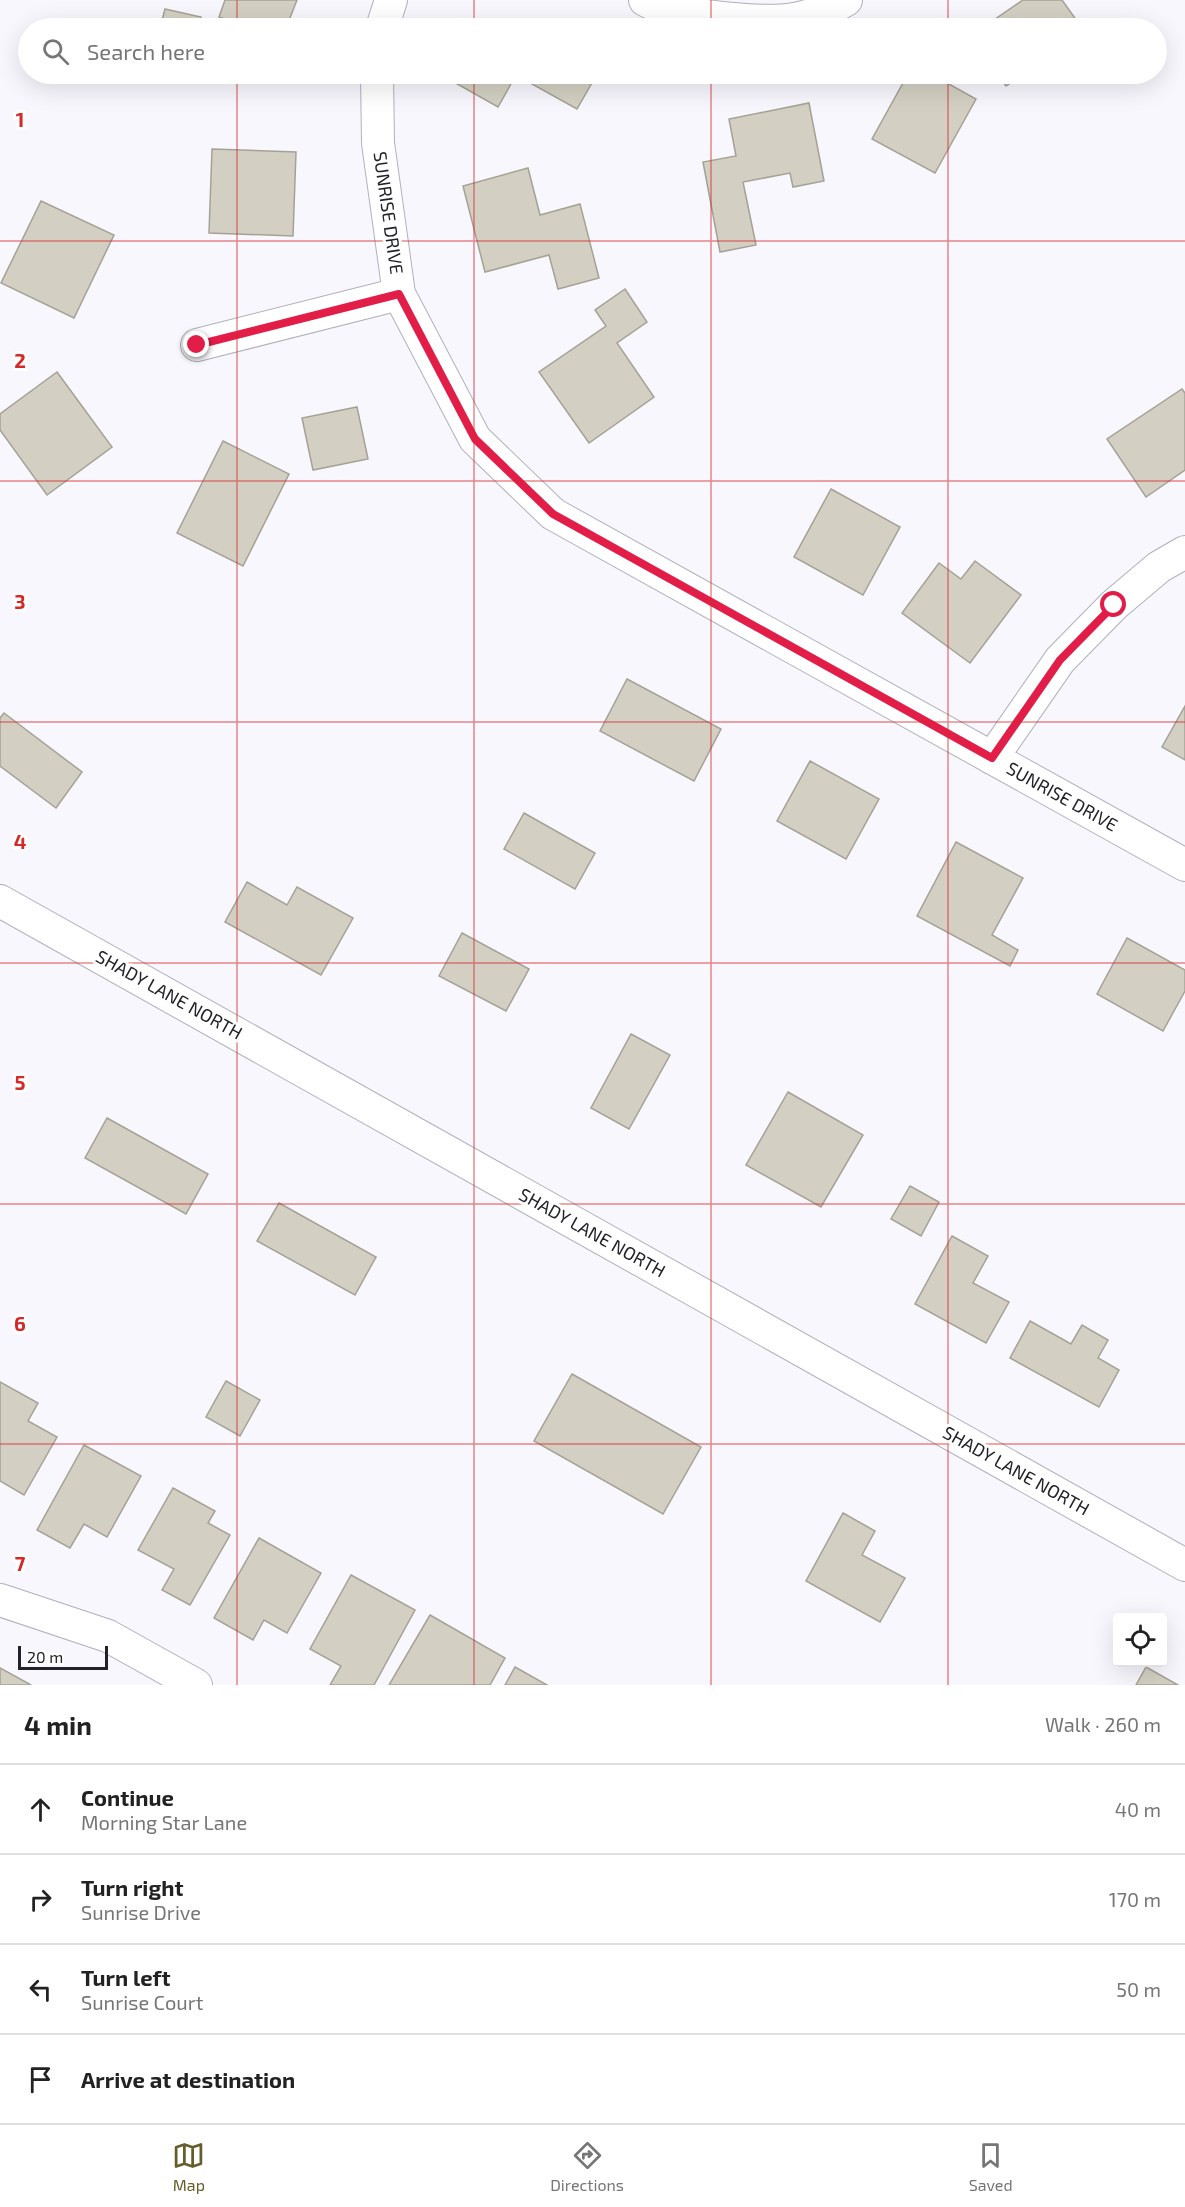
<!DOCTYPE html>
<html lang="en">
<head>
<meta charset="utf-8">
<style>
  :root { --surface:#fff; --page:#f6f6f6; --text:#222; --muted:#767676; --line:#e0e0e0; --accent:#665d2a }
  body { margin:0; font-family:"Exo 2",sans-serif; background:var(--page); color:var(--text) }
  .controls { position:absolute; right:18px; bottom:18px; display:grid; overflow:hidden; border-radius:6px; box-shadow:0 6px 24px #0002 }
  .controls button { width:54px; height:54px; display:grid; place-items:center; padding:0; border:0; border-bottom:2px solid var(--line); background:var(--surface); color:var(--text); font:30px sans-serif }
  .scale { position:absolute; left:18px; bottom:15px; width:90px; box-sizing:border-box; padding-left:6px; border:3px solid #222328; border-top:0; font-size:16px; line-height:21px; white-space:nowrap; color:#222328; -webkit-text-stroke:4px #fff; paint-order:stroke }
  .stop { position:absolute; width:18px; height:18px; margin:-14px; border:4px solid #e11d48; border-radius:50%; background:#fff }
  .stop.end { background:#e11d48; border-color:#fff; box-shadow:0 2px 6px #0008 }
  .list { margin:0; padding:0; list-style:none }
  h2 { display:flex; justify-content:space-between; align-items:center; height:78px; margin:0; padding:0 24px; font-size:26px }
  h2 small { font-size:20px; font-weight:400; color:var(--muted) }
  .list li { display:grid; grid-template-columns:39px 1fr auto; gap:18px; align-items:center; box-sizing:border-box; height:90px; padding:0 24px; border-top:2px solid var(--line) }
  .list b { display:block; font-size:22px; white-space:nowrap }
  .list p { margin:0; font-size:20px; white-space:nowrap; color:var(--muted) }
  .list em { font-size:20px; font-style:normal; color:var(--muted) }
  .icon { flex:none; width:33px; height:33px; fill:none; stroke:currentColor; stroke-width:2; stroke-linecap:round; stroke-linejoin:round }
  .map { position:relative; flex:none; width:1185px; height:1685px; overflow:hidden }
  .search { position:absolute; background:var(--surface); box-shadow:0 6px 24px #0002; left:18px; right:18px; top:18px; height:66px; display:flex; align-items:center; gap:15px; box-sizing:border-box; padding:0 21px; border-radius:33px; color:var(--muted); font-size:22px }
  .sheet { height:438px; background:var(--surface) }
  nav { display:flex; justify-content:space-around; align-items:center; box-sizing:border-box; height:84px; border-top:2px solid var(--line); background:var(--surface); font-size:16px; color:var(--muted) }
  nav a { display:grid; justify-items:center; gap:3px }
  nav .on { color:var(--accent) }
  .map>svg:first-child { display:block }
</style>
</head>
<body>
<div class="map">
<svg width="1185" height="1685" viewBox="0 0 1185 1685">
  <rect width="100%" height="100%" fill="#f7f7fd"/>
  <g fill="#d3d0c3" stroke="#a5a295" stroke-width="1.5">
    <polygon points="225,0 297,0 286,28 250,28 219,17"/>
    <polygon points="1023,0 1062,0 1082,28 982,28"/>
    <polygon points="165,9 201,17 199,28 160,28"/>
    <polygon points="457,74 597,74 577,109 516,75 498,107 452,81"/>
    <polygon points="908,74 931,74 976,99 935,173 872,139"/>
    <polygon points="997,74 1024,74 1006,86"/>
    <polygon points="809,103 824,181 793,187 790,173 743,182 756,245 720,252 703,162 736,156 729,119"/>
    <polygon points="212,149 296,152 293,236 209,233"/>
    <polygon points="528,168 540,215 580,204 599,278 558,289 549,255 485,272 463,186"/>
    <polygon points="41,201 114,235 74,318 1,283"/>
    <polygon points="625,289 647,322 617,343 654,397 589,443 539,372 606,326 595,310"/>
    <polygon points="57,372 112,447 47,495 0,430 0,414"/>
    <polygon points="1182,389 1185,393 1185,470 1146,497 1107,439"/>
    <polygon points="357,407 368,459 313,470 302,418"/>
    <polygon points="223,441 289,474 243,566 177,533"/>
    <polygon points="831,489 900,527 863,595 794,557"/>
    <polygon points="975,561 1021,595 970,663 902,613 939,563 961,579"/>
    <polygon points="627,679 721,729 694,781 600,731"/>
    <polygon points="1185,706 1185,760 1162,747"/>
    <polygon points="4,713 82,772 56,808 0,766 0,718"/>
    <polygon points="810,761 879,799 846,859 777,821"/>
    <polygon points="524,813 595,853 575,889 504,849"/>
    <polygon points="956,842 1023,878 992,935 1018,950 1010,966 917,916"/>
    <polygon points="247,882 287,905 297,887 353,918 321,975 225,922"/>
    <polygon points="462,933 529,969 506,1011 439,976"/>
    <polygon points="1127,938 1185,970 1185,991 1163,1031 1097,994"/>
    <polygon points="631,1034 670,1055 629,1129 591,1108"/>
    <polygon points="788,1092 863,1135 821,1207 746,1165"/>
    <polygon points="107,1118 208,1174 186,1214 85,1158"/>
    <polygon points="910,1186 939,1202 921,1236 891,1219"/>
    <polygon points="279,1203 376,1257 355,1295 257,1241"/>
    <polygon points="952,1236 988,1256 973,1283 1009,1302 986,1343 915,1304"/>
    <polygon points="1030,1321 1071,1344 1082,1325 1108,1340 1098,1358 1119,1370 1099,1407 1010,1358"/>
    <polygon points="572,1374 701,1447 663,1514 534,1441"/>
    <polygon points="226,1381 260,1400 240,1436 206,1417"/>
    <polygon points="0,1382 38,1403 28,1421 57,1437 24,1495 0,1481"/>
    <polygon points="84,1445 141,1476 107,1537 84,1524 70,1548 37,1530"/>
    <polygon points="173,1488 215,1511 208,1523 230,1535 190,1605 162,1590 174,1569 138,1550"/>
    <polygon points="843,1513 875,1531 862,1555 905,1578 880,1622 806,1581"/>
    <polygon points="259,1538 321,1573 287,1633 264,1620 253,1640 214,1618"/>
    <polygon points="351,1575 415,1610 374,1685 330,1685 341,1666 310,1649"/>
    <polygon points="430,1615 505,1658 490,1685 389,1685"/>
    <polygon points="515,1667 547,1685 505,1685"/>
    <polygon points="1146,1667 1178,1685 1136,1685"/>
    <polygon points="0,1668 31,1685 0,1685"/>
  </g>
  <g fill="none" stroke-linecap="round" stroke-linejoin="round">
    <defs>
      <g id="minor">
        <path d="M645,0C672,16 762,24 794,19C808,17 835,7 846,0"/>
        <polyline points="382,28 391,0"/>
        <polyline points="377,74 378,143 399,294 475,439 553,514 1185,865"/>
        <polyline points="197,345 399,294"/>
        <polyline points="992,758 1060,660 1114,605 1159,567 1185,552"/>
        <polyline points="0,901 1185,1565"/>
        <polyline points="0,1600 108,1636 196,1685"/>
      </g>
    </defs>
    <use href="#minor" stroke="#afb1be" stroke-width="34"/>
    <use href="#minor" stroke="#fff" stroke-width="32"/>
  </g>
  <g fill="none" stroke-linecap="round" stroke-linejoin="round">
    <polyline stroke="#e11d48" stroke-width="8" points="197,345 399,294 475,439 553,514 992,758 1060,660 1114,605"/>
  </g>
  <path fill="none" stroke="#d62828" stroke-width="1.5" stroke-opacity="0.55" d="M237,0V28M474,0V28M711,0V28M948,0V28M237,74V1685M474,74V1685M711,74V1685M948,74V1685M0,241H1185M0,481H1185M0,722H1185M0,963H1185M0,1204H1185M0,1444H1185"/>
  <g text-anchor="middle" stroke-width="6" stroke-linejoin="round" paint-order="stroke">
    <g font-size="18" fill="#222328" stroke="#fff">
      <text transform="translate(388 213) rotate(82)" y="6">SUNRISE DRIVE</text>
      <text transform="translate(1062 797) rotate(29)" y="6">SUNRISE DRIVE</text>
      <text transform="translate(169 995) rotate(29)" y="6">SHADY LANE NORTH</text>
      <text transform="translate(592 1233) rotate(29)" y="6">SHADY LANE NORTH</text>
      <text transform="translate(1016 1471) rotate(29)" y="6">SHADY LANE NORTH</text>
    </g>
  </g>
  <g font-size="20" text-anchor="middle" font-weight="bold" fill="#d62828" stroke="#fff" stroke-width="6" stroke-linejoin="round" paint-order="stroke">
    <text x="20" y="127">1</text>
    <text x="20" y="368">2</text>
    <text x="20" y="609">3</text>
    <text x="20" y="849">4</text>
    <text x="20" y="1090">5</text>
    <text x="20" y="1331">6</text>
    <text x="20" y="1571">7</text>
  </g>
</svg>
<div class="controls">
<button><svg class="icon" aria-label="locate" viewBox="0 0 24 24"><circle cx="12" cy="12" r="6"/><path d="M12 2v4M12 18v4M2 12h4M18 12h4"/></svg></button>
</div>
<div class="scale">20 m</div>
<div class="stop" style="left:1114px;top:605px"></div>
<div class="stop end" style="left:197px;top:345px"></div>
<div class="search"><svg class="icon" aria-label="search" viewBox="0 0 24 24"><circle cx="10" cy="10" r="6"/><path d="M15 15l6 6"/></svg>Search here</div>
</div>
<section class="sheet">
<h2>4 min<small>Walk · 260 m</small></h2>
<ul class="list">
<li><svg class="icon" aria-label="ahead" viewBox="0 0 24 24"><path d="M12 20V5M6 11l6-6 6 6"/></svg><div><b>Continue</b><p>Morning Star Lane</p></div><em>40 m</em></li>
<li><svg class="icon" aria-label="right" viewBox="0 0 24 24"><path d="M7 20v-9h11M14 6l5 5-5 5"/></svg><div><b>Turn right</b><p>Sunrise Drive</p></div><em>170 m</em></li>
<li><svg class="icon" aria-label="left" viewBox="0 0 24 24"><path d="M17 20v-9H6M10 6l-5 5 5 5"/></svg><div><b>Turn left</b><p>Sunrise Court</p></div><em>50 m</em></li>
<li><svg class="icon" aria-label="arrive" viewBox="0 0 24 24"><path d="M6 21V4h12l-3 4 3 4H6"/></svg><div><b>Arrive at destination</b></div></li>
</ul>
</section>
<nav>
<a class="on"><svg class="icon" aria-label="map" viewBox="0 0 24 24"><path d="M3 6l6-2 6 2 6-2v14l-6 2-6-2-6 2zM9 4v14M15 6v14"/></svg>Map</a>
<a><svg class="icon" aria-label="directions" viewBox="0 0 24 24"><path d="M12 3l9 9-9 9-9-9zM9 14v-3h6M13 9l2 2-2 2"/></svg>Directions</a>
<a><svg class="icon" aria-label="saved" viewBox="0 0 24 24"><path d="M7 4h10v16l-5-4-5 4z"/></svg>Saved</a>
</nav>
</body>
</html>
